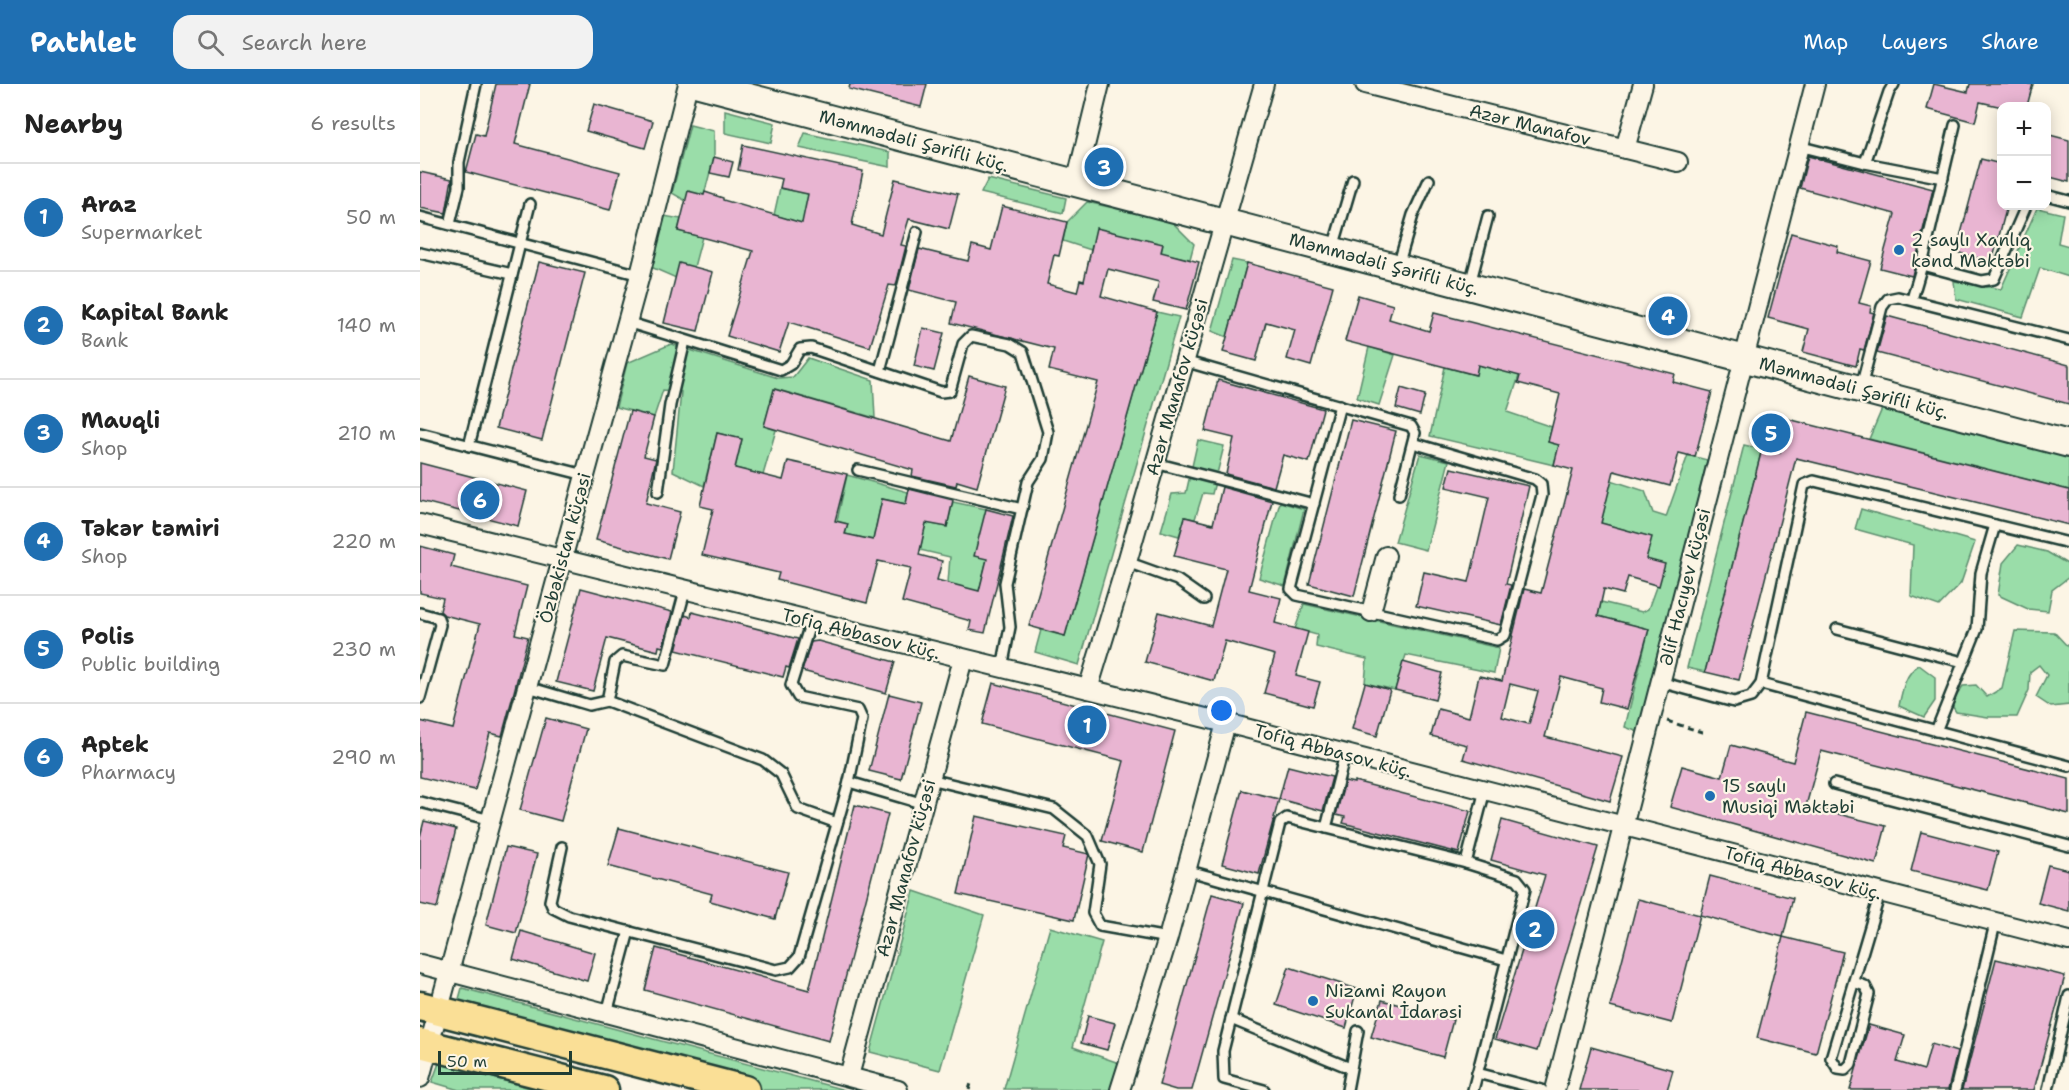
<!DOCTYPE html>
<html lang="en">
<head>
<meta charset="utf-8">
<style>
  :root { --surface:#fff; --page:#f2f2f2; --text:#222; --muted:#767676; --line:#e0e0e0; --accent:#1f6fb2 }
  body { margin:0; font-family:"Shantell Sans",sans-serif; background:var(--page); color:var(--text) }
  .controls { position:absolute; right:18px; top:18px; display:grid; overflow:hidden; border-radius:12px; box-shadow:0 3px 15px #0003 }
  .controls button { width:54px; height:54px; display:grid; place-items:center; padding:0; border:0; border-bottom:2px solid var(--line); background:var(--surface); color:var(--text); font:30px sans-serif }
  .scale { position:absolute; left:18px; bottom:15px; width:134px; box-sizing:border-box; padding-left:6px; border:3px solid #1f3d34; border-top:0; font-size:16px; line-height:21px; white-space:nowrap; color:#1f3d34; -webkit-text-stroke:4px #fcf5e5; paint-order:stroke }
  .you { position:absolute; left:802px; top:627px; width:21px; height:21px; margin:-15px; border:4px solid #fff; border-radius:50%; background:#1a73e8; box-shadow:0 0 0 9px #1a73e833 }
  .badge { display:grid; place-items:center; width:39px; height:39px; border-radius:50%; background:var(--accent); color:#fff; font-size:20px; font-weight:700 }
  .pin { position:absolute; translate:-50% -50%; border:3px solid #fff; box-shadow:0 2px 6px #0006 }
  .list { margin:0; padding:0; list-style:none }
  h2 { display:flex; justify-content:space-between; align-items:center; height:78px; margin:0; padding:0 24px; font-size:26px }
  h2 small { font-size:20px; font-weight:400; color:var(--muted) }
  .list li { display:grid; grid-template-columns:39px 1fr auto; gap:18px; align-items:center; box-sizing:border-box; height:108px; padding:0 24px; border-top:2px solid var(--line) }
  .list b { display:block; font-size:22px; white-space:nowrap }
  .list p { margin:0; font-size:20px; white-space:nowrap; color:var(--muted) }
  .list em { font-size:20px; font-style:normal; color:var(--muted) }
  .icon { flex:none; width:33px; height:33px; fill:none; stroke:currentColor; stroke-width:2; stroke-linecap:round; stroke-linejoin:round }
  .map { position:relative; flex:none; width:1649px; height:1006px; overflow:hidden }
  header { display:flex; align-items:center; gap:36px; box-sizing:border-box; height:84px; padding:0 30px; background:var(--accent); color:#fff }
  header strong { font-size:28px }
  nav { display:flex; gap:33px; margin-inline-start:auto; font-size:21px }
  .search { width:420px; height:54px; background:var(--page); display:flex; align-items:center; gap:15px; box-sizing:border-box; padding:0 21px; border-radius:18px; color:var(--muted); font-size:22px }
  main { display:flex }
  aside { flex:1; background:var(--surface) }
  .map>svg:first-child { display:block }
</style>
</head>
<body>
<header>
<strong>Pathlet</strong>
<div class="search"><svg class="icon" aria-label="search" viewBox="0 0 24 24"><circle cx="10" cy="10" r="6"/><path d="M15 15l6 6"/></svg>Search here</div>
<nav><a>Map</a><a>Layers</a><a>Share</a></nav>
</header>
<main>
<aside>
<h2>Nearby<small>6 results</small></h2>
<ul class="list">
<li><span class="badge">1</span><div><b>Araz</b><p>Supermarket</p></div><em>50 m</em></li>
<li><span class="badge">2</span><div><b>Kapital Bank</b><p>Bank</p></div><em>140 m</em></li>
<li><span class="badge">3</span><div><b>Mauqli</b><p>Shop</p></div><em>210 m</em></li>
<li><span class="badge">4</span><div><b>Təkər təmiri</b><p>Shop</p></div><em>220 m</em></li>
<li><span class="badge">5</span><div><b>Polis</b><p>Public building</p></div><em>230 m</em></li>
<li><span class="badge">6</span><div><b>Aptek</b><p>Pharmacy</p></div><em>290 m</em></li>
</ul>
</aside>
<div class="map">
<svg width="1649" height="1006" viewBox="0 0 1649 1006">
  <rect width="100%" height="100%" fill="#fcf5e5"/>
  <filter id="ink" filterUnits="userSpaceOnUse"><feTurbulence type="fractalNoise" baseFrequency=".0167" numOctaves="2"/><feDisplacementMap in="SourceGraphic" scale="12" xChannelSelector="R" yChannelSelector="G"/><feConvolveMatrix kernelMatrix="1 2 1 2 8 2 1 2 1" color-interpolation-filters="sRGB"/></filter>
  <g filter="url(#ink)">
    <g fill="#9adda9" stroke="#5c8d6e" stroke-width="1.5">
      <polygon points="305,26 355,39 351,59 305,49"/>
      <polygon points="270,41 294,47 294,73 284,111 266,117 252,109"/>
      <polygon points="385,49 470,68 470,83 379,64"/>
      <polygon points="568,95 646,114 643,129 561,109"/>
      <polygon points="360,104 388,110 401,145 354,131"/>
      <polygon points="667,118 751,137 774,160 770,175 741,169 743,160 671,166 643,157 647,138"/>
      <polygon points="1617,124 1643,130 1638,159 1649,162 1649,193 1620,184 1603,233 1536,215 1534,197 1581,205"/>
      <polygon points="244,132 261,135 258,147 282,153 274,183 256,194 231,183"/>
      <polygon points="812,176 827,179 807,253 792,247"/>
      <polygon points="737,228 759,233 659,581 615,568 621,546 645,552"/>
      <polygon points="251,260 358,294 373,293 388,274 453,296 455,334 355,305 344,342 356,346 343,391 315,384 322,355 297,349 284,402 253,387 261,308 243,306 234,333 196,323 207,279"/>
      <polygon points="949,263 975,271 959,321 937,314"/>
      <polygon points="1103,280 1087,328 1132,343 1128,358 1139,361 1134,381 1010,352 1025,283 1055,291 1058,281 1076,285"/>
      <polygon points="1462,325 1649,374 1649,406 1449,355"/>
      <polygon points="778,356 804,362 792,410 783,409 775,435 765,433 759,452 741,447 752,410 766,409"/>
      <polygon points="1324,361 1342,365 1285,588 1267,584"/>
      <polygon points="1000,370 1029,377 1006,466 975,458"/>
      <polygon points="1268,371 1287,376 1221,649 1205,643 1229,545 1178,532 1181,518 1222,528 1228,525 1244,481 1226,475 1231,453 1181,439 1191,396 1225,407 1233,429 1246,433"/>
      <polygon points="427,391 488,408 486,420 462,415 453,456 425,450 428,440 417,437"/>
      <polygon points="533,418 566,425 567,475 559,508 528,499 530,473 500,466 506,439 527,443"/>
      <polygon points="860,418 884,425 865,502 839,494"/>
      <polygon points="1441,425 1555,458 1541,499 1519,522 1491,512 1493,461 1435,445"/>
      <polygon points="1598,461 1627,468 1649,481 1649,493 1632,506 1628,527 1608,525 1578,511 1583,479"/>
      <polygon points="884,520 1079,564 1074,589 986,571 975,606 945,599 947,575 896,563 897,551 875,545"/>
      <polygon points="1595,547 1634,548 1649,564 1649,621 1631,623 1616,613 1627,591 1619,581 1610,588 1609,606 1597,633 1568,633 1536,628 1531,620 1543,602 1556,601 1567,613 1582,604"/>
      <path d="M1499,581L1515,593V617L1504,633L1479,622C1482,607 1485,589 1499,581Z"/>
      <polygon points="494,807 564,831 520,986 450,968"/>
      <polygon points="630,843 682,858 653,963 699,979 690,1006 584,1005"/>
      <polygon points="42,904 425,1006 337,1006 36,926"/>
      <polygon points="19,979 117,1006 39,1006 12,998"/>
    </g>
    <g fill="#e9b5d2" stroke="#1f3d34" stroke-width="1.5" fill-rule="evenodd">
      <polygon points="76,0 110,0 95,60 200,88 190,126 46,88 56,50 64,52"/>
      <polygon points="430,0 507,0 501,23 429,5"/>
      <polygon points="1514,0 1548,8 1550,0 1613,0 1607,22 1578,22 1560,18 1555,38 1507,25"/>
      <polygon points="174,20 233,37 225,64 166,47"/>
      <polygon points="1626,50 1649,56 1649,98 1626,92"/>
      <polygon points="323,61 443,87 432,141 461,150 475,95 538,110 529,145 489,135 481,161 486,162 476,202 469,201 450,263 369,238 359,268 307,252 333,167 258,147 268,107 284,111 285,108 303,114 303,116 382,139 388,110 360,104 362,95 318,86"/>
      <polygon points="1388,72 1513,105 1492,192 1460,184 1475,130 1380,104"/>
      <polygon points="294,73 313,78 309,93 290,89"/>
      <polygon points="1561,75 1581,80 1581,122 1587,122 1572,178 1536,168"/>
      <polygon points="0,88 32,95 26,129 0,124"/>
      <polygon points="582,122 647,138 639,172 634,171 627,200 657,208 660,196 664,197 676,144 743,160 741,168 779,178 766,226 733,218 739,198 688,185 681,212 737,228 645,552 609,542 678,298 629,286 634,265 531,239 536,218 489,206 499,165 548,177 552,161 571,166"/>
      <polygon points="1371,149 1418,162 1417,168 1451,177 1439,219 1451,222 1450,228 1454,229 1444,266 1440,265 1436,282 1383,268 1389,245 1348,234"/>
      <polygon points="119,178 165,189 122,356 76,344"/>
      <polygon points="259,179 293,188 278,247 244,239"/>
      <polygon points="827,179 913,202 891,282 867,275 875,246 846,238 836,277 803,268"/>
      <path d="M938,211L973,221L969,235L1009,247L1014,229L1255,290L1253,298L1292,308L1275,373L1259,369L1250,402L1194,387L1181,439L1232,453L1226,475L1245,480L1239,502L1208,493L1203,510L1184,505L1178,532L1229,545L1207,625L1179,618L1182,604L1141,593L1125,653L1203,673L1190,717L1043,675L1047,661L1011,652L1018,625L1049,633L1059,592L1082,597L1104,505L1121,509L1153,386L1134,381L1139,361L1128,358L1140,310L1098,299L1100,292L1058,281L1056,291L925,257ZM1090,600L1118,607L1109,640L1082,633Z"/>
      <polygon points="1467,232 1649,281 1649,320 1457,269"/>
      <polygon points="503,244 524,249 514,287 494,282"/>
      <polygon points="549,292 585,302 557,403 537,397 536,402 492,392 493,386 344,342 354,305 531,357"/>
      <polygon points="798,296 903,325 889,378 863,371 854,403 806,390 814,354 785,347"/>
      <polygon points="981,304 1005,311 1000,331 976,324"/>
      <polygon points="210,327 234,333 224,372 236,375 226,419 260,428 248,475 176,456"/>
      <polygon points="1368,335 1649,406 1649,441 1376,374 1319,596 1285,588 1342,365 1360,369"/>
      <polygon points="931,336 976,347 934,512 889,500"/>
      <polygon points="297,349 322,355 315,384 363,396 368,377 427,390 415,437 428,440 425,450 453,456 462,415 486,420 489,405 533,416 527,443 506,439 499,471 522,477 517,496 559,507 567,475 554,472 566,425 593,432 565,549 549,546 551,537 482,518 491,484 458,477 447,519 357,496 359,489 282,471 293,425 280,422"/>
      <polygon points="0,379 107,407 98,442 0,417"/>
      <polygon points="1031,384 1109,402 1086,500 1091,501 1081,541 996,522 1004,488 1049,498 1069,413 1026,403"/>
      <polygon points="802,403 852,417 829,506 861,514 855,539 888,548 876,592 900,598 893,622 844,609 855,571 805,557 794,597 725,578 739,528 791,542 806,485 754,472 765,433 793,440"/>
      <polygon points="0,462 34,471 31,483 107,502 95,550 108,553 94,608 82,652 70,649 55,706 0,693 0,637 33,645 60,540 24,531 20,527 23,514 0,509"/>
      <polygon points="161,504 252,528 243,563 239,562 238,567 187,554 173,607 136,598"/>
      <polygon points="272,528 378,555 369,584 366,583 363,593 256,566 265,531 271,533"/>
      <polygon points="398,557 475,578 466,609 382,587 391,558"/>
      <polygon points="983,578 1022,589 1015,616 975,606"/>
      <polygon points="573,599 755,647 723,768 682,757 704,677 562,640"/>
      <polygon points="945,599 970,606 957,652 932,645"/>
      <polygon points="469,610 501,618 481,695 449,687"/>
      <polygon points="1386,628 1649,695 1649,730 1401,667 1386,722 1466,742 1456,780 1250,723 1262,682 1302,693 1311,661 1373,678"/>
      <polygon points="126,634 166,645 141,737 100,726"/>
      <polygon points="868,682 912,693 903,727 859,715"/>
      <polygon points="925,697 934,699 934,697 1050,727 1039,769 923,739 925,733 916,731"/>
      <polygon points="822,706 859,715 839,790 802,780"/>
      <polygon points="435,721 468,730 409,957 225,906 236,864 389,906"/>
      <polygon points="556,732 646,752 643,764 669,770 654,836 538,810"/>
      <polygon points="1082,736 1178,763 1117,967 1075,955 1125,791 1071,776"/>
      <polygon points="4,737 36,745 17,824 0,820 0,753"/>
      <polygon points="199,744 368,788 355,835 290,817 292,810 188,782"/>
      <polygon points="1501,748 1578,768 1568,806 1491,787"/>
      <polygon points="86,763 117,770 96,849 66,841"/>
      <polygon points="1628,781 1649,786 1649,827 1618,819"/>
      <polygon points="1290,792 1373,814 1363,853 1280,831"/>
      <polygon points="792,810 824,819 772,1006 756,1006 739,1001"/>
      <polygon points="1218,815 1280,831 1252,939 1190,923"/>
      <polygon points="101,847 175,869 167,897 93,875"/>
      <polygon points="1363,853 1423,868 1396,969 1337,954"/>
      <polygon points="1576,875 1645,892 1614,1006 1542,1006"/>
      <polygon points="869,883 937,905 926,944 856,921"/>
      <polygon points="962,916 1033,936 1023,973 951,953"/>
      <polygon points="668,932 695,939 687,966 661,959"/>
      <polygon points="1449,941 1485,951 1477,978 1504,986 1511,960 1537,968 1528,1006 1430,1006"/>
      <polygon points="1171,963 1253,986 1247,1006 1159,1006"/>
    </g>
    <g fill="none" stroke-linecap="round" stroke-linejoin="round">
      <defs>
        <g id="lane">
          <polyline points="1378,62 1445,79 1523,94"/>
          <polyline points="1445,79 1469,8 1474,0"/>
          <polyline points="1626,111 1649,117"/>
          <polyline points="0,133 220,191"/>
          <polyline points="30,140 39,103 39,78 56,0"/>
          <polyline points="913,164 933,96"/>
          <polyline points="0,169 92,190"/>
          <polyline points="1502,181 1562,197 1574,195 1606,122"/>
          <polyline points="978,182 993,131 1009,96"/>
          <polyline points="1050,200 1068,132"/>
          <polyline points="1492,215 1502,181 1535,41"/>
          <polyline points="207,238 361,286 371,280 380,265 391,264 521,308 530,307 543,260 551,252 590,260 603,268 628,348 623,375 608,398 585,499 590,543 582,584"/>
          <polyline points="764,277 991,342 995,349 979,411"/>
          <polyline points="460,287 497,148"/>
          <polyline points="1441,303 1462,223 1468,215 1478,213 1649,256"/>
          <polyline points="920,321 871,505 877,511 1077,556 1085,551 1122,411 1121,400 1115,395 993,359"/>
          <polyline points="0,349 165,391"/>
          <polyline points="49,362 110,120"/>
          <polyline points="735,379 894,420"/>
          <polyline points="438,386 602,425"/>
          <polyline points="238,408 250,321 265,257"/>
          <polyline points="707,478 757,496 784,515"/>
          <polyline points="0,529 18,534 20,541 0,614"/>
          <polyline points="1417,545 1543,578"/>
          <polyline points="1240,598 1314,618 1331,613 1341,600 1384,401 1394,397 1649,459"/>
          <polyline points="1341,600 1649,682"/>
          <polyline points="108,603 169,621 187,617 195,578 202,572 245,581 265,507"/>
          <polyline points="187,617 343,676 361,690 378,725 417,739"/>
          <polyline points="1516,647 1557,545 1561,489 1575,441"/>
          <polyline points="510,695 634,725 668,752 680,780 673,829 680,842 748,854"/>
          <polyline points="429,698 504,720"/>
          <polyline points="1414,700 1649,762"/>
          <polyline points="0,718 71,736"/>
          <polyline points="906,744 925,670"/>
          <polyline points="142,763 130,817 133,824 149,832 356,886 370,883 379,873 429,698 442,635 438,626 378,613 371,601 391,537"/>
          <polyline points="1046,779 1065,706"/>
          <polyline points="766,786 1086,876"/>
          <polyline points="1434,898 1445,902 1449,910 1431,980 1425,986 1418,985 1411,974 1460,809"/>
          <polyline points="187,929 209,847"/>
          <polyline points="811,935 930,984"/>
          <polyline points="1057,989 1122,1006"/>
          <polyline points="844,1006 804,995 803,967 860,739 867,734 1046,779 1097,795 1105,805 1053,1006"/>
          <polyline points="927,1006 938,947"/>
          <polyline points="1535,1006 1575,840"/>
          <polyline points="1628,1006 1649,912"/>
        </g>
        <g id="street">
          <polyline points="945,0 1258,78"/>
          <polyline points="1205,65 1223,0"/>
          <polyline points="656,99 680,0"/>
          <polyline points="0,440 806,639 1649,857"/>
          <polyline points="951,528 966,472"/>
          <polyline points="668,605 707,478 844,0"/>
          <polyline points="0,880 478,1006"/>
          <polyline points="429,992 543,575"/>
          <polyline points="0,994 220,191 268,0"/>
          <polyline points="700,1006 748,854 806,639"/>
          <polyline points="1135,1006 1395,0"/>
        </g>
        <polyline id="secondary" points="279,0 1649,360"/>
        <g id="primary">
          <polyline points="0,922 325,1006"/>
          <polyline points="0,959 184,1006"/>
        </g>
      </defs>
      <use href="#lane" stroke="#1f3d34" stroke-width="14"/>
      <use href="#street" stroke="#1f3d34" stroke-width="22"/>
      <use href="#secondary" stroke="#1f3d34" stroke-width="30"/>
      <use href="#primary" stroke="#1f3d34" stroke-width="33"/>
      <g stroke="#1f3d34" stroke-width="3" stroke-dasharray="6 4.5" stroke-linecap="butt">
        <polyline points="1247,637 1285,649"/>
        <polyline points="549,1006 552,996"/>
      </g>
      <use href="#lane" stroke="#fcf5e5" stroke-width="9"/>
      <use href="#street" stroke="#fcf5e5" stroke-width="18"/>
      <use href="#secondary" stroke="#fcf5e5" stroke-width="26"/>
      <use href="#primary" stroke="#fadf96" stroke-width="28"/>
    </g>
  </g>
  <g fill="#1f6fb2" stroke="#fcf5e5" stroke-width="2">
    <circle cx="1479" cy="166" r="6"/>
    <circle cx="1290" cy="712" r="6"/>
    <circle cx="893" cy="917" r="6"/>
  </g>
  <g text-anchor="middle" stroke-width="4.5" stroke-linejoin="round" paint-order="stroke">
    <g font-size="18" fill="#1f3d34" stroke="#fcf5e5">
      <text transform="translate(1110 41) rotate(14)" y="6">Azər Manafov</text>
      <text transform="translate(494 57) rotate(15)" y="6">Məmmədəli Şərifli küç.</text>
      <text transform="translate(964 180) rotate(15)" y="6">Məmmədəli Şərifli küç.</text>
      <text transform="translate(757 303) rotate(-74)" y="6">Azər Manafov küçəsi</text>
      <text transform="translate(1434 304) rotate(15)" y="6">Məmmədəli Şərifli küç.</text>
      <text transform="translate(145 464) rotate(-75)" y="6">Özbəkistan küçəsi</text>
      <text transform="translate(1265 503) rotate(-76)" y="6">Əlif Hacıyev küçəsi</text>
      <text transform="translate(441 550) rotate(14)" y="6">Tofiq Abbasov küç.</text>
      <text transform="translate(913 667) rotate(15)" y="6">Tofiq Abbasov küç.</text>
      <text transform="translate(486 784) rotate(-75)" y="6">Azər Manafov küçəsi</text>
      <text transform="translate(1383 789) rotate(15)" y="6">Tofiq Abbasov küç.</text>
    </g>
    <g font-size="18" fill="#1f3d34" stroke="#fcf5e5" text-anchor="start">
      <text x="1491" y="162">2 saylı Xanlıq<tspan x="1491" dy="21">kənd Məktəbi</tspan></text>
      <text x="1302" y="708">15 saylı<tspan x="1302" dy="21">Musiqi Məktəbi</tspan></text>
      <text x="905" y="913">Nizami Rayon<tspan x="905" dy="21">Sukanal İdarəsi</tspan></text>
    </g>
  </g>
</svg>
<div class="controls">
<button>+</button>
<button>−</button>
</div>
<div class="scale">50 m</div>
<div class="you"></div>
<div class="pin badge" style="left:667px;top:641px">1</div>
<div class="pin badge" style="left:1115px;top:845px">2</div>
<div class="pin badge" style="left:684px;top:83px">3</div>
<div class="pin badge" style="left:1248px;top:232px">4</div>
<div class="pin badge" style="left:1351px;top:349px">5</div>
<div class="pin badge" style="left:60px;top:416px">6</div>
</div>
</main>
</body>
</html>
